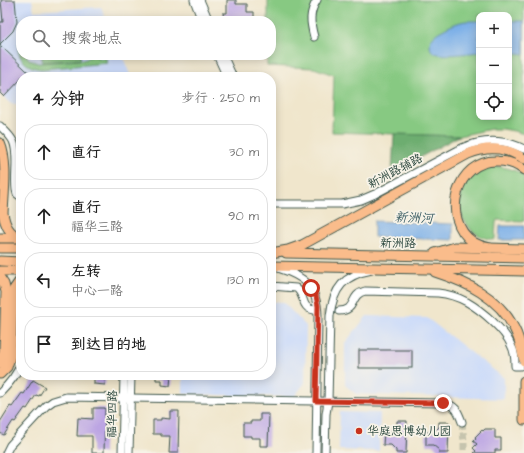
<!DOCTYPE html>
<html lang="zh">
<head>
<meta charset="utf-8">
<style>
  :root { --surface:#fff; --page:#f2f2f2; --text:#222; --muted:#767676; --line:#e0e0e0 }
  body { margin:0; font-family:"Architects Daughter","LXGW WenKai TC",sans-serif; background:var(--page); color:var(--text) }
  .controls { position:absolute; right:12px; top:12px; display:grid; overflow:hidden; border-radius:8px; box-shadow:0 2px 10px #0003 }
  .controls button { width:36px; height:36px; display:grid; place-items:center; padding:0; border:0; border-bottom:1px solid var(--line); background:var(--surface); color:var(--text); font:20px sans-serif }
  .stop { position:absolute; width:12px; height:12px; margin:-9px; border:3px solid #c8321e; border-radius:50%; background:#fff }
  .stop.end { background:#c8321e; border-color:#fff; box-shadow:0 1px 4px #0008 }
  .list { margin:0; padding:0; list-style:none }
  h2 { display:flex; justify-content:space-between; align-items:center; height:52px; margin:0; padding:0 16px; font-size:17px }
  h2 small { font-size:13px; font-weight:400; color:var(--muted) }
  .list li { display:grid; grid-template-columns:26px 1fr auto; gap:12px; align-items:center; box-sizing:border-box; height:56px; margin:0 8px 8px; padding:0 8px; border:1px solid var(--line); border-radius:16px }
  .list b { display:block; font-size:15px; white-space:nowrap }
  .list p { margin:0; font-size:13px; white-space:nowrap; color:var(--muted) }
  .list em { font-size:13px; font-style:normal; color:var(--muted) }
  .icon { flex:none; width:22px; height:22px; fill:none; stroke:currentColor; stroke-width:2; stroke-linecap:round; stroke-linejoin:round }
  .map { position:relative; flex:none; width:524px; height:453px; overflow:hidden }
  .search { position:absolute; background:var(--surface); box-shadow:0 2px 10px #0003; left:16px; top:16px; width:260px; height:44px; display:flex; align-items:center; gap:10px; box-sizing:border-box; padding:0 14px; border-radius:16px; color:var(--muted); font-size:15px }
  .panel { position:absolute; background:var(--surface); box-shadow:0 2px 10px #0003; left:16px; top:72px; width:260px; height:308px; border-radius:16px }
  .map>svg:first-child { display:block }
</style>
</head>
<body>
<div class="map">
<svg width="524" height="453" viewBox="0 0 524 453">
  <rect width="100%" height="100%" fill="#f7f3e8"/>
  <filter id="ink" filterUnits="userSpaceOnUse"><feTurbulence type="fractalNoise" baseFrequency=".025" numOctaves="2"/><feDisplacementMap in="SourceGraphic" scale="8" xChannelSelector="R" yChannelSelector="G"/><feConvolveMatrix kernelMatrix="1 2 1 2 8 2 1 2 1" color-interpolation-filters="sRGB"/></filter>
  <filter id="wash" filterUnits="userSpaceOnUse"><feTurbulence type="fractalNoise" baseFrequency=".012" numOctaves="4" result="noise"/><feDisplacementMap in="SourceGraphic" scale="16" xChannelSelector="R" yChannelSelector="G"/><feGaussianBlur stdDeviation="0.9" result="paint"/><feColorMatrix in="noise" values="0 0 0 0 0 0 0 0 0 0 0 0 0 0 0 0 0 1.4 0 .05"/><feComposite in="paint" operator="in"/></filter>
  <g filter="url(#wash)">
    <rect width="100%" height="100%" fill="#f0e6cc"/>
    <g fill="#ccdbf9">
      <polygon points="0,0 32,0 34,11 101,7 107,21 21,21 21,55 122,55 131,77 21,77 21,104 11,104 0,93"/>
      <polygon points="271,302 283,302 306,326 305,383 294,397 183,394 183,375 271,375"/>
      <polygon points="367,316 427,318 504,378 504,399 356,394 345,385 345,343"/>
      <polygon points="340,412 380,413 379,451 339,450"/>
    </g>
    <g fill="#87c982" stroke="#53835b" fill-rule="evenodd">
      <path d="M268,0H524V134L514,131L503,129H491L459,136L332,132L334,75L314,68L267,66V55H271V21H268ZM479,15H509V117H479Z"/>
      <path d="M21,34V55H26L30,60L38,63L82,60L86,59L92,55H99L97,58H106L107,63L42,69C22,68 13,52 21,34Z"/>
      <polygon points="42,55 80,55 81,59 42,62"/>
      <path d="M496,166C506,168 516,169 524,176V221L497,220L496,222L495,239L493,240L482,237L472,231L463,219L459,206L463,186L474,172L485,167Z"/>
    </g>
    <polygon fill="#6dad70" stroke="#467552" points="394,134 459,136 395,171 392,171"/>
    <g fill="#7aafe8" stroke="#4c768e">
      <path d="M466,21H479V52C469,53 444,57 435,53C432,52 430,49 430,46C430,34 440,32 448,27C455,24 459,22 466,21Z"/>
      <polygon points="509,21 524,21 524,54 509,52"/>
      <polygon points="374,221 453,224 453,240 374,237"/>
      <polygon points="500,226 524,226 524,240 499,240"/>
    </g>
    <g id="blocks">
      <g fill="#bca5e3">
        <polygon points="1,0 15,0 17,22 13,31 0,44 0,22 3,22"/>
        <polygon points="227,0 236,0 236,4 247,4 247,12 254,12 254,21 224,21 223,13 227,13"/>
        <polygon points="0,45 28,72 23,77 21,77 21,79 4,97 0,93"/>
        <rect x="359" y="350" width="53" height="18"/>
        <polygon points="94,375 106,375 105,385 94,384"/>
        <polygon points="156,375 171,375 170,386 162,385 162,380 156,380"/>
        <polygon points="33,380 45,387 39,396 36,395 27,409 25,408 15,422 13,421 4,435 0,433 0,422 10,406 12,407 22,393 24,394"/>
        <polygon points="93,408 105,408 104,453 92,453 92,436 77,436 78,418 93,419"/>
        <polygon points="170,411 179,411 178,453 169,453 170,436 161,436 161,434 153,434 153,420 161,420 161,418 170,419"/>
        <polygon points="260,414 269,414 268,446 260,446 260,438 251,438 251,436 243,436 243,423 251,423 251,421 260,421"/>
        <polygon points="397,421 407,421 406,453 396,453 396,450 391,445 383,445 384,431 391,432 397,427"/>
        <polygon points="439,422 449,422 448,453 439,453 439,450 433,445 426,445 426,432 434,432 439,427"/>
        <polygon points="485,429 495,429 495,438 501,438 501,450 495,450 495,453 474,453 476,451 473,448 477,444 473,441 476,438 475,437 482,430 483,431"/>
      </g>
    </g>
  </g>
  <g filter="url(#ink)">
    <use href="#blocks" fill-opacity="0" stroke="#3e564b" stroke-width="1"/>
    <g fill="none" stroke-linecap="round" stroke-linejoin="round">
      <g stroke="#c6c4ae" stroke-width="7" stroke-dasharray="7 3.5" stroke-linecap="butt">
        <polyline points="314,310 339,311"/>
        <polyline points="462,422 464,442 464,453"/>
      </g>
      <defs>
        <g id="minor">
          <polyline points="194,0 202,21"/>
          <polyline points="200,0 209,21"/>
          <path d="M314,37C310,22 309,13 317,0"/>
          <polyline points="217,55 227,77"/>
          <polyline points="223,55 233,77"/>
          <path d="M0,126C5,131 10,135 13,141C19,154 14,175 16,190L17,194L21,197"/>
          <path d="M271,204H342L361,200L375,194L462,148C483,139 504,139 524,149"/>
          <path d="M278,268C306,277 317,286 318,316L316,453"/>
          <path d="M271,286L296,288C306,295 300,308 314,310"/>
          <path d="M339,311C357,311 349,295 365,291L438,293C448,294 458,297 467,302C481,310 505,330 511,345C515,352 515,359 515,366H520"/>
          <path d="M0,393C9,384 17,375 21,363"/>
          <path d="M6,453L10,445L46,406L53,401L66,397L443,403C456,405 458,411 462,422"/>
          <polyline points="122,453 124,375"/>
          <polyline points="129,453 131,375"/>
          <path d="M325,453L326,414L328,401L330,316C333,288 344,275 372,270"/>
        </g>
        <g id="major">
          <path d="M0,143C8,161 4,193 3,213C5,225 9,234 21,238"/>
          <polyline points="0,238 20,238"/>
          <polyline points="0,248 21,248"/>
          <path d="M490,248C484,247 478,245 473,242C440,219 456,159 498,161C508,161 516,164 524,170"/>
          <path d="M271,253L288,250L302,245L468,154C487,146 507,147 524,159"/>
          <polyline points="286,253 524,258"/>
          <polyline points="435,253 455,247 524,249"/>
          <polyline points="0,261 21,262"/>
          <polyline points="271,266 524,271"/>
          <polyline points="0,271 21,271"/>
          <path d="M435,272C466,282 499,297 514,328C520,339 522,350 524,361"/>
          <polyline points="0,278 4,284 6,292 4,352 2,361 0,363"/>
          <polyline points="0,374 7,367 11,355 13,297 14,289 21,279"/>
          <polyline points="524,381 524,420"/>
        </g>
      </defs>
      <use href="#minor" stroke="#3e564b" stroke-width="9"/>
      <use href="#major" stroke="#3e564b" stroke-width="11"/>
      <use href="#minor" stroke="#fff" stroke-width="7"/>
      <use href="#major" stroke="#fabc8b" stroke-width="9"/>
    </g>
  </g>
  <g fill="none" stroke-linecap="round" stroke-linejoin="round" filter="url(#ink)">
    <polyline stroke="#c8321e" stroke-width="5" points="311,288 316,296 318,306 316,401 443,403"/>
  </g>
  <circle fill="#c8321e" stroke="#f7f3e8" stroke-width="1.5" cx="359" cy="431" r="4"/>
  <g text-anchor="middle" stroke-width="3.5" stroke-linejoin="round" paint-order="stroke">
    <g font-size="12" fill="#1f3d34" stroke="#f7f3e8">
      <text transform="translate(395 171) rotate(-28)" y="4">新洲路辅路</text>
      <text transform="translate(398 243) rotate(1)" y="4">新洲路</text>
      <text transform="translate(112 414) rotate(-89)" y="4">福华四路</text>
    </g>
    <g font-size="12" fill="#1f3d34" stroke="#f7f3e8" text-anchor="start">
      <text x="367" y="435">华庭思博幼儿园</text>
    </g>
    <g font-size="13" font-style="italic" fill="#365a61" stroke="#f7f3e8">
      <text transform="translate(414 217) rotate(2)" y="5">新洲河</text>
    </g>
  </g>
</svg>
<div class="controls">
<button>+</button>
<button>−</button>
<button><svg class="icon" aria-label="locate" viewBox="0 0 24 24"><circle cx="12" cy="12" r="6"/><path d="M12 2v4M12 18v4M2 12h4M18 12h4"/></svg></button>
</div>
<div class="stop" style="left:311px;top:288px"></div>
<div class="stop end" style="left:443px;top:403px"></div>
<div class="search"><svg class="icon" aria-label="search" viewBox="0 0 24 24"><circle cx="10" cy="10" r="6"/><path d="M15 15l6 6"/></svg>搜索地点</div>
<section class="panel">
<h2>4 分钟<small>步行 · 250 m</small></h2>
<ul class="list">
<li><svg class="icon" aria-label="ahead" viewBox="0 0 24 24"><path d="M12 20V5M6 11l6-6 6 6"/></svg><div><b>直行</b></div><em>30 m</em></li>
<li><svg class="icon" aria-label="ahead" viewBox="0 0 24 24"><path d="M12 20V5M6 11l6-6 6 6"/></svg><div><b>直行</b><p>福华三路</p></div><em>90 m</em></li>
<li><svg class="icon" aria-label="left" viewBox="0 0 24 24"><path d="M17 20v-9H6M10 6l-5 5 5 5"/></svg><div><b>左转</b><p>中心一路</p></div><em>130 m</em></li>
<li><svg class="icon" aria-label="arrive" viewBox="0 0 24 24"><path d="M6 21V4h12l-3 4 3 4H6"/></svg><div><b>到达目的地</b></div></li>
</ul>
</section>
</div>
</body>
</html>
